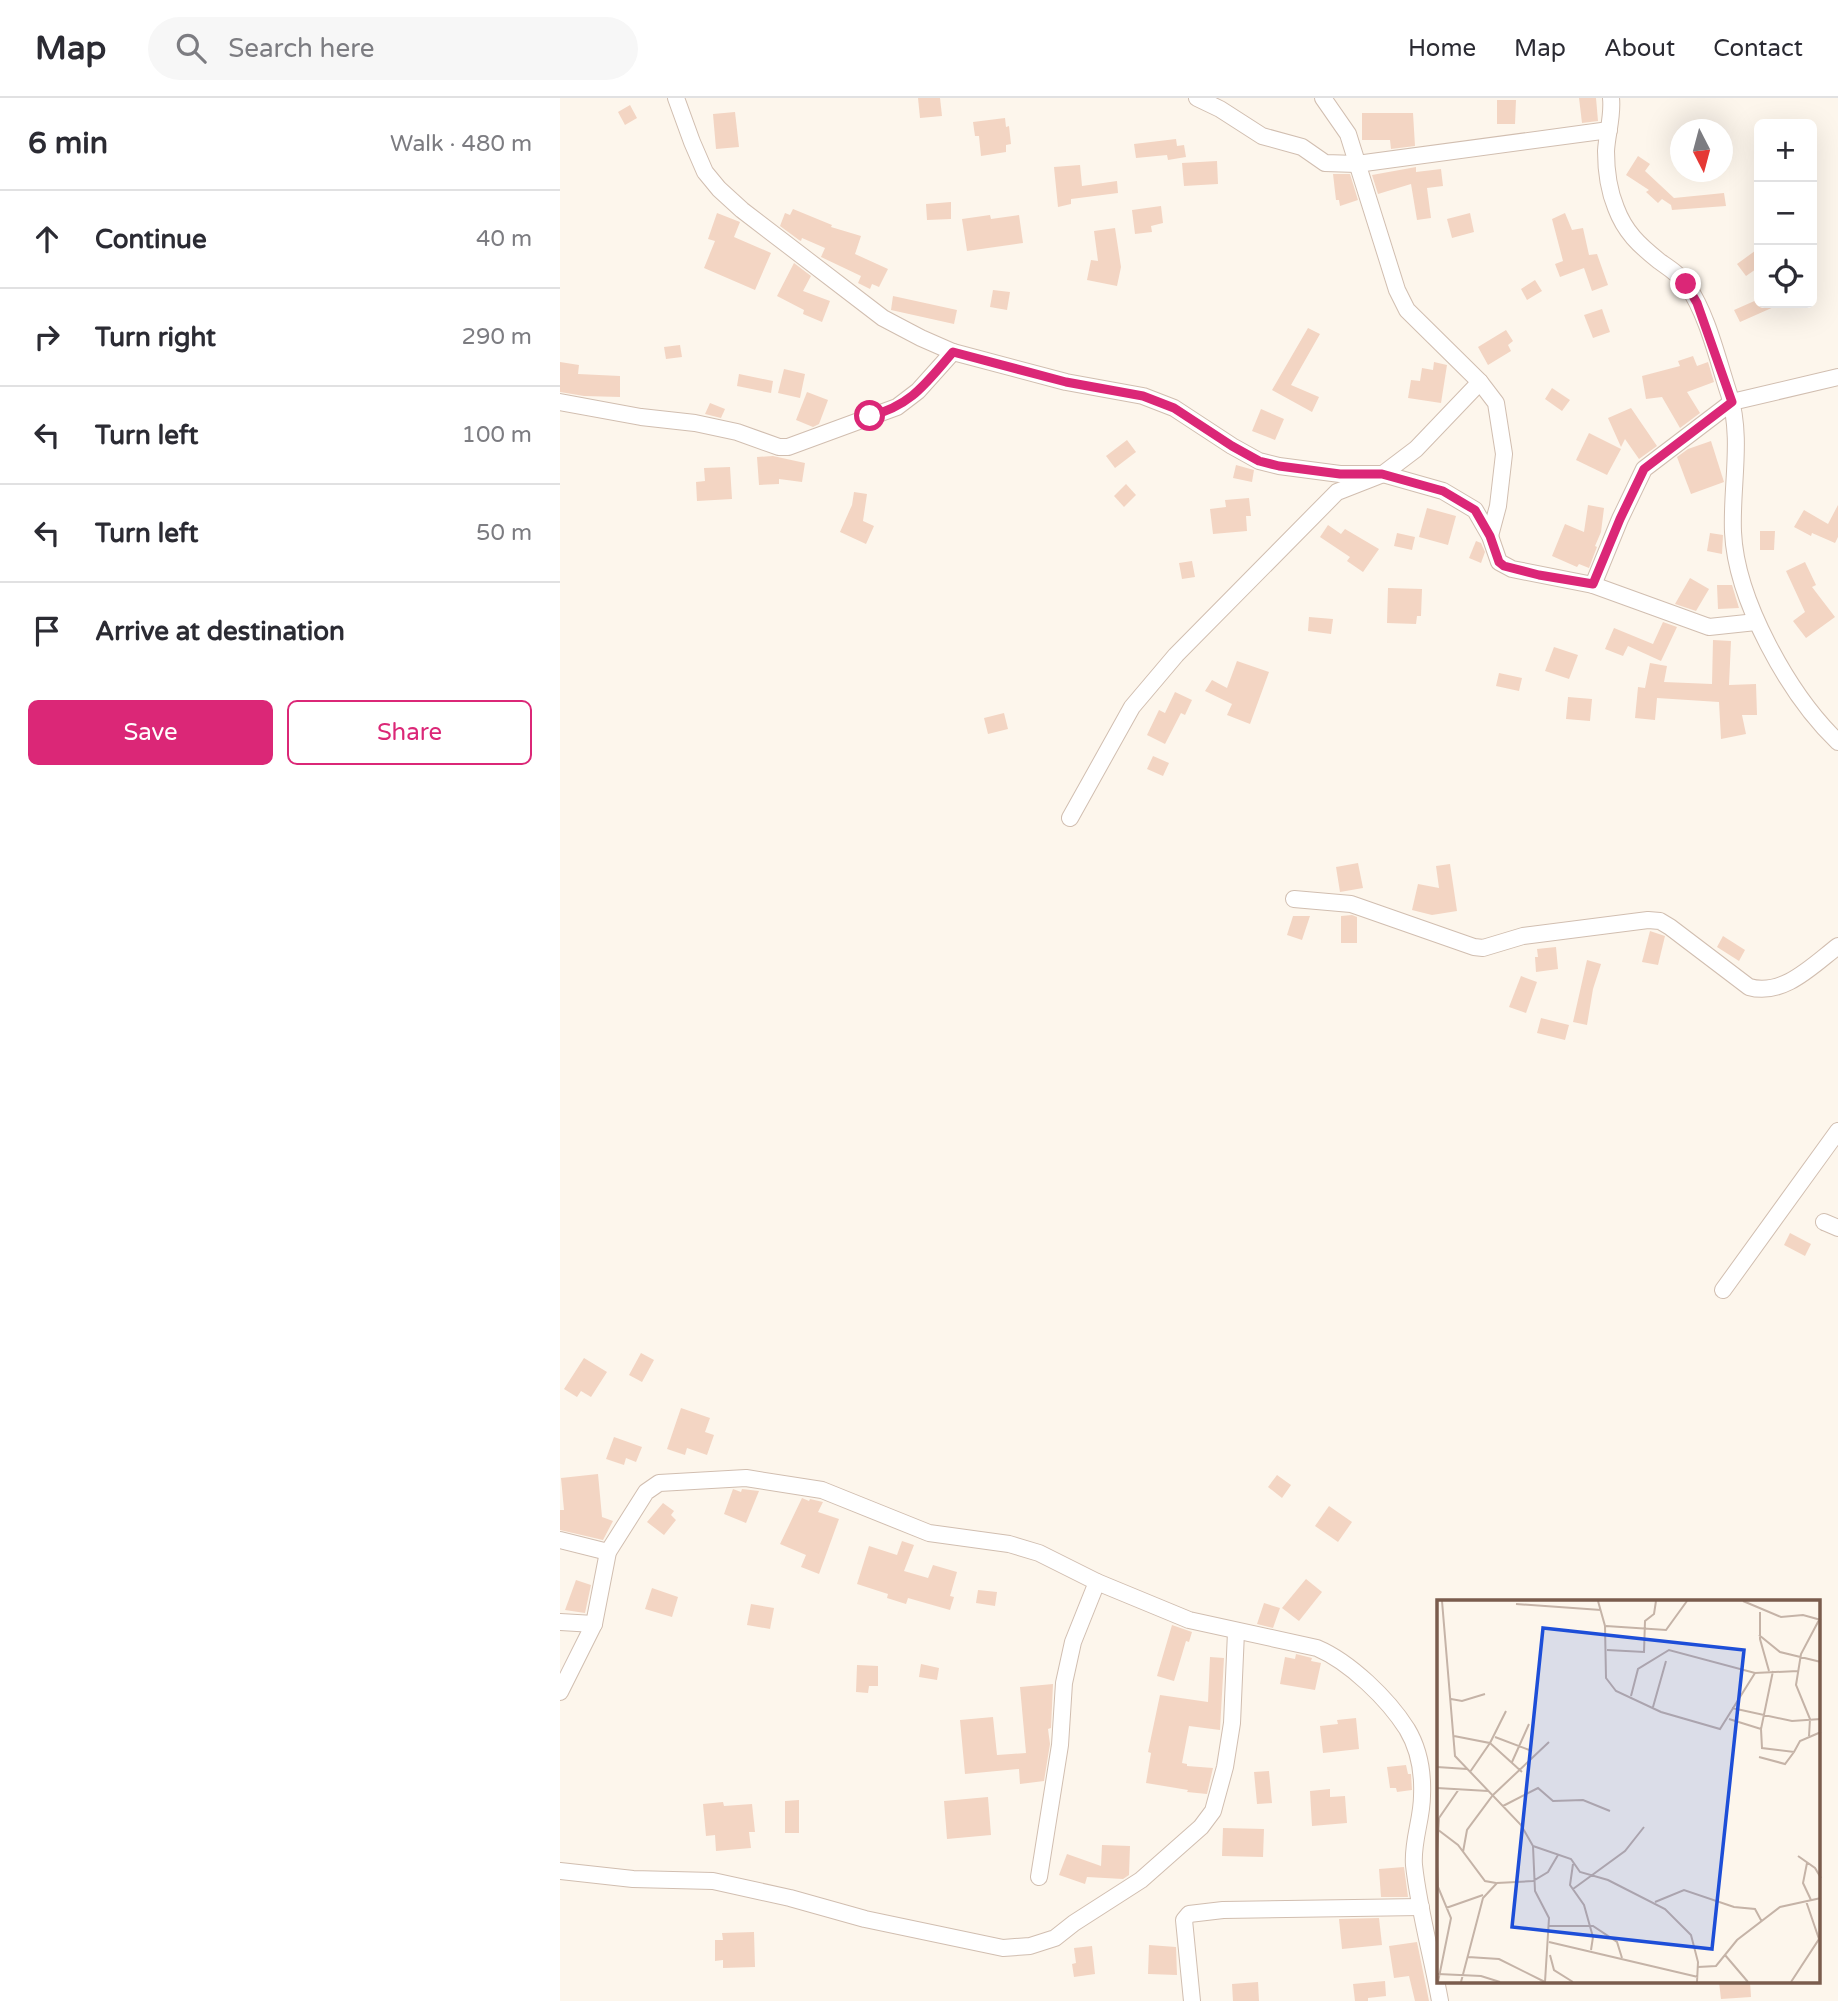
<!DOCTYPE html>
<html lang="en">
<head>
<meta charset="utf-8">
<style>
  :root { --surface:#fff; --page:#f7f7f7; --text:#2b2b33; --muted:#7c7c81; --line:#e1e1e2; --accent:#db2777 }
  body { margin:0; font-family:"Varela Round",sans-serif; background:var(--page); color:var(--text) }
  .controls { position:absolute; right:21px; top:21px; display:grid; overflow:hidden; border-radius:10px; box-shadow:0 7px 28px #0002 }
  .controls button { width:63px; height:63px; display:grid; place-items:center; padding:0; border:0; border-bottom:2px solid var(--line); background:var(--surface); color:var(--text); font:35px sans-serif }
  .compass { position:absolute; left:1110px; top:21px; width:63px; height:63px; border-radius:50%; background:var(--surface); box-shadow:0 7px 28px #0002; rotate:174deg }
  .stop { position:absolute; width:21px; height:21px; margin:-16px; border:5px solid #db2777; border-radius:50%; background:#fff }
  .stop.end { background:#db2777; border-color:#fff; box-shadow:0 2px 7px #0008 }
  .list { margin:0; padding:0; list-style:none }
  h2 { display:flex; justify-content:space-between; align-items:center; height:91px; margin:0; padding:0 28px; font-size:30px }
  h2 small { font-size:23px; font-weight:400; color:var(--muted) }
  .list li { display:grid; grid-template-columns:46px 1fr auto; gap:21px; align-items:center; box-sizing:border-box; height:98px; padding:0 28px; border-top:2px solid var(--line) }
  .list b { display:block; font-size:26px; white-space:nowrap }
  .list em { font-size:23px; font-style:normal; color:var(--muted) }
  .actions { display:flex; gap:14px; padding:21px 28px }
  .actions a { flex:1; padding:16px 0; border:2px solid var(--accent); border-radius:10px; text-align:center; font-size:24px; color:var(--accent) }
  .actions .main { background:var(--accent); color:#fff }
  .icon { flex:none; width:38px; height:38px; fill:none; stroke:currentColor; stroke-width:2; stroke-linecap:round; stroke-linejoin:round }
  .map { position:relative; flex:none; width:1278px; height:1903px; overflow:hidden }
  header { display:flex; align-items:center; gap:42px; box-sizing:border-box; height:98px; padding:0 35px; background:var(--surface); border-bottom:2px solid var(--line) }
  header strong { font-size:33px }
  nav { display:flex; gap:38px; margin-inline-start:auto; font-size:24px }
  .search { width:490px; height:63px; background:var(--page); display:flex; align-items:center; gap:18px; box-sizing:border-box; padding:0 24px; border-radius:38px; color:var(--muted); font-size:26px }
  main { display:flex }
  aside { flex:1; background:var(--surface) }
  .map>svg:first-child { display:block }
</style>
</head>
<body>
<header>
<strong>Map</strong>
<div class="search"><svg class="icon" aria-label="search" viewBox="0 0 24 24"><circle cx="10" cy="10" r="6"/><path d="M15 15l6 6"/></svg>Search here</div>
<nav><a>Home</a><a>Map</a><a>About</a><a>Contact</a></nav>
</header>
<main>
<aside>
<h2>6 min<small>Walk · 480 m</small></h2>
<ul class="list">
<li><svg class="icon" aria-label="ahead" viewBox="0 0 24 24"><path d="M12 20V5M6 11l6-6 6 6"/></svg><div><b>Continue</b></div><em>40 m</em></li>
<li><svg class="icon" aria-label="right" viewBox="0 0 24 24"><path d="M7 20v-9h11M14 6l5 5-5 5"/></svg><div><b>Turn right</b></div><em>290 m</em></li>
<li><svg class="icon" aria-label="left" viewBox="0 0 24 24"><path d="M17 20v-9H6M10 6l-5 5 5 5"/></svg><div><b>Turn left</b></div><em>100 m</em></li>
<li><svg class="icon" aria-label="left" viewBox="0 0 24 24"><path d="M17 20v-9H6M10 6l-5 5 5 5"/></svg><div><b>Turn left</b></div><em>50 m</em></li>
<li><svg class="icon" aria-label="arrive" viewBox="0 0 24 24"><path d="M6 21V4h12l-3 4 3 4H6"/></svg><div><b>Arrive at destination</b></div></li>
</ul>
<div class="actions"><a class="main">Save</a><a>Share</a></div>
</aside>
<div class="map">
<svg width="1278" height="1903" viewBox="0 0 1278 1903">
  <rect width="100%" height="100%" fill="#fdf6ec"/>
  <g fill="#f3d5c3">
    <polygon points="358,0 380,0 382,18 360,20"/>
    <polygon points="1019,0 1036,0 1038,23 1022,25"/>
    <polygon points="937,2 956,2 955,26 937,26"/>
    <polygon points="70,7 77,20 65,27 58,14"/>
    <polygon points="175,14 179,49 156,51 153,16"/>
    <polygon points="802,15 853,15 855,48 831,51 830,42 802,42"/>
    <polygon points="445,20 446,29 449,28 451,46 446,47 446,54 421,58 419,38 415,38 413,24"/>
    <polygon points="616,41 617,48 624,47 626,59 608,62 607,57 576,60 574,46"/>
    <polygon points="1078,58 1090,66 1085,73 1114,100 1164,95 1166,108 1112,112 1111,107 1102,101 1098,105 1086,94 1089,92 1066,77"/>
    <polygon points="657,63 658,86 624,88 622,65"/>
    <polygon points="520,67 522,88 557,83 558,95 511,101 511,106 498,109 494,69"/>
    <polygon points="856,69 856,74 881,71 883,88 867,90 871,120 857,122 851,86 818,96 812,77"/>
    <polygon points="773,76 790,76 798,102 780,108 779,102 776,102"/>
    <polygon points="391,104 391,121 367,122 366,106"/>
    <polygon points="601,108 603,125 591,128 592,134 575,136 572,112"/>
    <polygon points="233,111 272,127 271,129 301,138 295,156 328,171 319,189 312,186 310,191 298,185 301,178 261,159 265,150 242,140 241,143 239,142 220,128 225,115 230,117"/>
    <polygon points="157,115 180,124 174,139 211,155 195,192 144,170 155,143 148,141"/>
    <polygon points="910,115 914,134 892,140 887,121"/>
    <polygon points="1005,115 1012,132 1023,130 1029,157 1037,156 1048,187 1032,193 1024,170 1000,179 995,166 1003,163 992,121"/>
    <polygon points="430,117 431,121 459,117 463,145 407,153 402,121"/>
    <polygon points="555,130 561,169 557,188 527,182 531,162 538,163 534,133"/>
    <polygon points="1199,150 1199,169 1186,178 1177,166"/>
    <polygon points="234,165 251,178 243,193 270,203 262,224 243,216 244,212 217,198"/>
    <polygon points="975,182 982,193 967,202 961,191"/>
    <polygon points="433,192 450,194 447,212 430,209"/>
    <polygon points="333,198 397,212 394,226 331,212"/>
    <polygon points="1199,201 1199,205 1223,205 1180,224 1174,212"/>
    <polygon points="1042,211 1050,234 1033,240 1024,217"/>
    <polygon points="748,230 760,236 731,287 759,299 752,314 712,292"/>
    <polygon points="946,232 953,243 948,247 951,253 928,267 918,249"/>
    <polygon points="120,247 122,259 106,261 104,249"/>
    <polygon points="1133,258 1137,268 1148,264 1154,284 1127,294 1140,315 1120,330 1102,299 1086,301 1082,278 1120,268 1118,263"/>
    <polygon points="0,264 19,267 18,276 60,278 60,299 24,298 0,294"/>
    <polygon points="874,264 887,267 881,305 848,300 851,282 860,283 862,270 873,272"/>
    <polygon points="224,271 245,276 240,300 218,295"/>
    <polygon points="179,276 213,283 211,295 177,288"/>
    <polygon points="992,290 1010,302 1002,313 985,301"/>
    <polygon points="247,294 268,302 259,326 253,329 236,322"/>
    <polygon points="150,305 165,311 161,320 145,316"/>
    <polygon points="1071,310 1097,348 1079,361 1065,341 1061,349 1048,320"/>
    <polygon points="701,311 724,321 715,342 692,333"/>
    <polygon points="1029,335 1061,351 1047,377 1016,362"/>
    <polygon points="567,342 576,354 555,370 546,358"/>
    <polygon points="1151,343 1164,384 1131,396 1117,359 1128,351"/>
    <polygon points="213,358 245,365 242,384 219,381 219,386 199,387 197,359"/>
    <polygon points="676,367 694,372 692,384 673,380"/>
    <polygon points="170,369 172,401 137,403 136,384 145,383 144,370"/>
    <polygon points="566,386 576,397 564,409 554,398"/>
    <polygon points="294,394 307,396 303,423 314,428 306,446 280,434 292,407"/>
    <polygon points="689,400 691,418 686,418 687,433 653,436 650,411 666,409 665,402"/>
    <polygon points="1028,407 1044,410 1041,434 1035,448 1037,449 1029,470 1019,466 1017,469 992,458 1005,426 1024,434"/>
    <polygon points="1278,407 1278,439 1275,445 1252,435 1251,438 1234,429 1244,412 1268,426"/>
    <polygon points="867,410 896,418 888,447 859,439"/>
    <polygon points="768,427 781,436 785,431 819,451 803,474 787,463 790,459 760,439"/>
    <polygon points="1200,433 1215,433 1214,452 1200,452"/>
    <polygon points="837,435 855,439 852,452 834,448"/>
    <polygon points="1150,435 1163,437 1162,456 1147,453"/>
    <polygon points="916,443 921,445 925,454 921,465 909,460"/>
    <polygon points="632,463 635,479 622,481 619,465"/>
    <polygon points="1245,464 1256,487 1252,489 1275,519 1246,540 1233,523 1245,514 1226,473"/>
    <polygon points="1130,480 1149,491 1136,513 1115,506"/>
    <polygon points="1157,487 1172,487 1179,510 1158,511"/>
    <polygon points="828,490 862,491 861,518 857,518 856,526 827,525"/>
    <polygon points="749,519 773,521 771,536 748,533"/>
    <polygon points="1103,524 1117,529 1101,563 1068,548 1063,558 1045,551 1054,530 1093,546"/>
    <polygon points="1153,542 1171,543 1169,587 1196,586 1197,617 1182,617 1186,636 1161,641 1159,604 1097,600 1095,622 1075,620 1078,589 1085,590 1090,565 1107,568 1104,584 1152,586"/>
    <polygon points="994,549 1018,557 1009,581 985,573"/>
    <polygon points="677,563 709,574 690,626 667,617 672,606 645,593 652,582 667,590"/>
    <polygon points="939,575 962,580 959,593 936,588"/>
    <polygon points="615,594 632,602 625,617 621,615 605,646 587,637 599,612 605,615"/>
    <polygon points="1008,599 1032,601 1030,623 1006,621"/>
    <polygon points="444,615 448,631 428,636 424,620"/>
    <polygon points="593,658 609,665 603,678 587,671"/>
    <polygon points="798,765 803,790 780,794 776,769"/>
    <polygon points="890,766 897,813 872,817 852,812 858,786 879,790 876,768"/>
    <polygon points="792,817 797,819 797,845 781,845 781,818"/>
    <polygon points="733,818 750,818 742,842 727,837"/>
    <polygon points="1090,833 1105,838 1098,867 1082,864"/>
    <polygon points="1163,838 1185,852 1179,863 1157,849"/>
    <polygon points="996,849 998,871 976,874 975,859 978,859 977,851"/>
    <polygon points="1027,862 1041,866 1033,891 1027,927 1013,924"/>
    <polygon points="961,878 977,884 966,915 949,909"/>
    <polygon points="981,920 1009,927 1005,942 977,935"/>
    <polygon points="1230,1135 1251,1146 1245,1158 1224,1147"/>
    <polygon points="81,1255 94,1262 82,1284 69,1277"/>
    <polygon points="24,1260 47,1274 31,1299 21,1293 17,1299 4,1291"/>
    <polygon points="121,1310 150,1320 145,1334 154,1337 147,1357 127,1350 125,1357 107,1351"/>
    <polygon points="54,1339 82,1349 76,1364 66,1360 64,1367 46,1361"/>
    <polygon points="38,1376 42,1419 53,1423 43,1442 0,1432 0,1412 4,1412 1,1380"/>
    <polygon points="717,1377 731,1387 722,1400 708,1389"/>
    <polygon points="173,1391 181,1394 182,1391 199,1393 186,1425 164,1416"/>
    <polygon points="242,1400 249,1403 250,1401 263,1404 258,1414 279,1421 259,1476 241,1469 246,1457 220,1446"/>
    <polygon points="103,1405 114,1413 111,1417 116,1422 104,1437 87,1424"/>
    <polygon points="769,1408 792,1424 778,1444 755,1428"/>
    <polygon points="342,1443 354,1447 344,1473 368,1480 373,1467 397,1474 390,1498 394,1499 390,1512 348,1500 346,1506 327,1500 328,1496 297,1486 309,1448 337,1457"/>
    <polygon points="746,1481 762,1494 739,1523 722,1510"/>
    <polygon points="16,1482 31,1487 25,1515 5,1512"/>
    <polygon points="92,1490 118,1499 112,1519 85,1511"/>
    <polygon points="418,1492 437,1494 435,1508 416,1505"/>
    <polygon points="704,1505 720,1510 713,1530 697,1526"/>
    <polygon points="191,1506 214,1510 210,1531 187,1527"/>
    <polygon points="612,1527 632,1534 629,1544 626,1543 614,1583 597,1578"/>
    <polygon points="736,1556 752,1560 751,1563 761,1565 755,1592 720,1586 725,1559 735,1561"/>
    <polygon points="650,1559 664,1560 660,1632 629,1628 622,1665 627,1666 627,1668 653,1670 647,1696 627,1694 628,1692 586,1685 591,1655 588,1654 600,1597 648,1604"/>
    <polygon points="361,1566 379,1570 377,1582 359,1579"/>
    <polygon points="297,1567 318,1568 318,1588 309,1588 308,1595 296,1594"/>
    <polygon points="493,1586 491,1630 488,1631 490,1646 484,1683 460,1686 459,1671 405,1676 400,1622 433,1619 437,1657 466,1655 460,1589"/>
    <polygon points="796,1620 799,1651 763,1655 760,1628 778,1626 777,1622"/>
    <polygon points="846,1667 848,1676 851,1676 852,1692 837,1694 836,1690 830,1690 827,1669"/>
    <polygon points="709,1673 712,1705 697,1706 694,1674"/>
    <polygon points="770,1691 770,1699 785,1698 787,1725 752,1728 750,1693"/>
    <polygon points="428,1699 431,1737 387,1741 384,1703"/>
    <polygon points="239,1702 239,1735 225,1735 225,1703"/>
    <polygon points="163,1704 164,1708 192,1706 195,1734 189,1734 191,1750 156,1753 155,1737 146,1738 143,1706"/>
    <polygon points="663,1730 704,1731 703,1759 662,1758"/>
    <polygon points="542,1747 570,1748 569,1777 563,1781 527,1779 525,1786 499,1777 507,1756 541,1768"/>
    <polygon points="844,1769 848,1799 821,1799 819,1771"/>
    <polygon points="819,1820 822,1847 782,1851 779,1821"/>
    <polygon points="194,1834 195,1869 163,1870 163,1862 155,1863 155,1842 163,1842 162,1835"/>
    <polygon points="857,1844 866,1888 869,1903 855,1903 849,1878 834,1880 829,1848"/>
    <polygon points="589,1847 616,1849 617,1877 588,1876"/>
    <polygon points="532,1848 535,1876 514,1879 512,1866 516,1865 514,1850"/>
    <polygon points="825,1883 826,1898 808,1900 808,1903 795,1903 793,1886"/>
    <polygon points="698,1884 699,1903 673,1903 672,1886"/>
    <polygon points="1159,1884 1190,1884 1191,1899 1161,1901"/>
  </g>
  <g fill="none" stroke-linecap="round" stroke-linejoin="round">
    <defs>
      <g id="minor">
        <polyline points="116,0 132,44 145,74 159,91 182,112 323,220 361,240 393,254 506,284 583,298 614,310 672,348 699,363 719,368 780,376 823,376 883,393 915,412 930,438 939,464 952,471 1033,487 1149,529 1196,524"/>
        <polyline points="637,0 660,11 702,38 742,49 765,65 797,66 1049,32"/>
        <polyline points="763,0 788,36 837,192 847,212 920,284 936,305 944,356 938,408 930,438"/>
        <path d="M1051,0C1053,18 1047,35 1046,53C1046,72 1049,93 1056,110C1065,134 1079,147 1099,163C1109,170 1119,176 1127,187C1148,218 1157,260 1169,296C1183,339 1171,389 1173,434C1176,502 1229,597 1278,644"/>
        <polyline points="0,304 81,319 135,325 177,334 219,349 228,349 337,309 358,293 393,254"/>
        <polyline points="1033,487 1060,421 1084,371 1172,304 1278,279"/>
        <polyline points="510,720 572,609 616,557 777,394 823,376 856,351 920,284"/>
        <path d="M734,801L791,806L914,849L923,850L963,838L1088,822L1100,823L1110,829L1189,889C1223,899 1253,867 1278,848"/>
        <polyline points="1264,1124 1278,1130"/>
        <polyline points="1163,1192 1278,1033"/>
        <polyline points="0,1442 48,1454"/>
        <polyline points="0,1524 34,1526"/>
        <path d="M0,1594L34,1526L48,1454L86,1394L99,1385L186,1380L262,1392L369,1435L449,1446L479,1455L537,1484L629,1522L757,1550C790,1564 828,1601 847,1631C859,1651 863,1676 862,1698C862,1721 852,1744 854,1767C859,1813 872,1858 880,1903"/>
        <polyline points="0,1773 73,1781 153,1783 230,1800 305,1821 443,1850 470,1848 495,1840 514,1825 581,1782 641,1729 653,1713 665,1669 672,1625 676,1534"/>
        <polyline points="479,1779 500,1647 504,1585 513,1544 537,1484"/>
        <polyline points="632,1903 624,1822 629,1816 663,1812 861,1809"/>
      </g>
    </defs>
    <use href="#minor" stroke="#d1beb0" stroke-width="18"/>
    <use href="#minor" stroke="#fff" stroke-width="16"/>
  </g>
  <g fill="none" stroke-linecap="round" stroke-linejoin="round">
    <path stroke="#db2777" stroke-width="9" d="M310,318C352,307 366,285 393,254L506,284L583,298L614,310L672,348L699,363L719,368L780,376H822L883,393L915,412L930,438L939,464L944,468L979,477L1033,486L1060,421L1084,371L1172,304L1137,205L1126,186"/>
  </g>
  <g transform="translate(877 1502)">
    <rect width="383" height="383" fill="#fdf6ec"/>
    <path fill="none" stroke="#c5b3a7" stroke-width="2" d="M5,1L18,156L84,225L96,246L98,291L112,318L108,382M161,1L168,26L169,78L179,91L224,112L283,129L318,73M306,1L344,17L366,15L384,20M79,4L164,10M323,12V39L332,71M169,26L229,30L250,1M322,35L343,52L384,62M170,50L207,52L208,21L217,14L219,1M336,71L324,129L325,148L357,152L363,141L384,132M194,96L201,69L232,50L318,73L361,71M14,99L25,101L48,94M216,107L229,61M295,108L355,121L384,119M292,119L324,129M17,136L53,143L69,111M372,136L373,119L359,85L364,54L382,20M58,137L95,151M322,157L348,164L357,152M75,162L92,124M0,167L30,169M33,172L53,143L85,172M0,188L51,191M66,206L101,188L116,201L146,200L173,211M0,229L21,245L48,281L59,283M96,246L134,259L143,272L171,280L228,309L254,335L261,362L260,382M0,252L2,218L22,189M26,252L30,230L56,195L112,142M361,256L378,268L384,278M370,263L366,283L374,300M136,264L133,285L147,305L156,337L154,350M0,266L1,287L14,318L1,382M136,289L188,251L207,227M218,302L247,290L297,307L318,309L325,322M9,308L46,295M111,326H156L180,342L185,358M112,342L261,377M113,355L117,370L136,382M288,355L311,382M31,357L62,359L108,382M261,367L279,366L300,340L343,307L384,298M1,374L44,376L63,382M24,382L46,298L60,283L96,281L111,272L121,255M354,382L382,339L369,301"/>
    <path fill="#1d4ed8" fill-opacity="0.15" stroke="#1d4ed8" stroke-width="3.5" d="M106,28L307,50L275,349L75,327Z"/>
    <rect width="383" height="383" fill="none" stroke="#7a5c4d" stroke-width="3.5"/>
  </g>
</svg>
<div class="controls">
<button>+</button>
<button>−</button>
<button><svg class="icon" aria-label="locate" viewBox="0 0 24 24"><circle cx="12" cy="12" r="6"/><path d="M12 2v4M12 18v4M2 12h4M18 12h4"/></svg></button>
</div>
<svg class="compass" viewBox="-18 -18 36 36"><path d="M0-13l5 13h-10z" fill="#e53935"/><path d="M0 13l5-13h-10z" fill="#7c7c81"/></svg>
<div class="stop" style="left:310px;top:318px"></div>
<div class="stop end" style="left:1126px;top:186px"></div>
</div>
</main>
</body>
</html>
